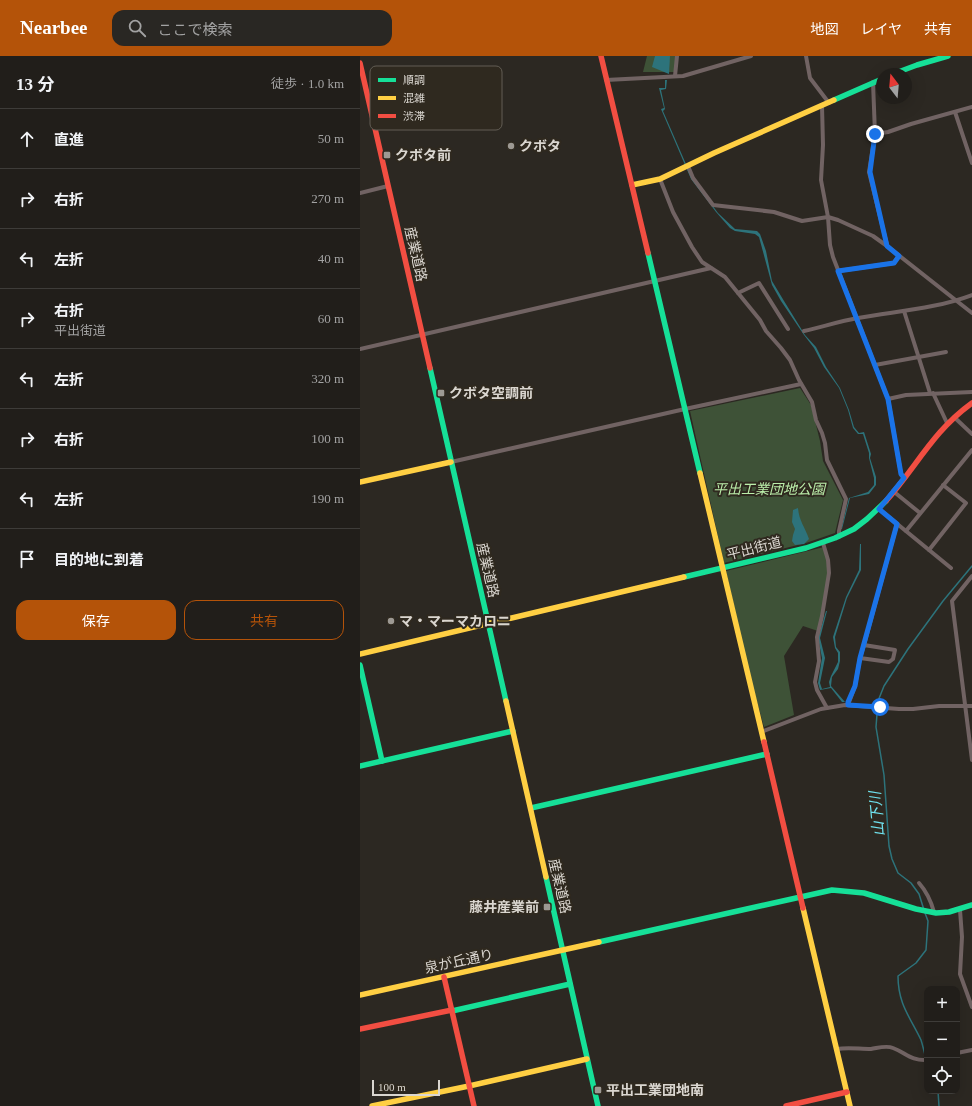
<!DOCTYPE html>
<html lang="ja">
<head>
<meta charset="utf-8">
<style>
  :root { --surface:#211e1a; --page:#292723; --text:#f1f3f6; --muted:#a2a2a2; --line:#3e3c39; --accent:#b45309 }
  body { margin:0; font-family:"Times New Roman","Noto Sans JP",serif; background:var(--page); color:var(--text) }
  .controls { position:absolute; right:12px; bottom:12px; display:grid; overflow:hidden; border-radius:8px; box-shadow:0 4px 16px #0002 }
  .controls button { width:36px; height:36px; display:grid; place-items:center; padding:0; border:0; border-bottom:1px solid var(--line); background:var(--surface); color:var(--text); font:20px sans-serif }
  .compass { position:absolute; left:516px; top:12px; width:36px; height:36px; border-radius:50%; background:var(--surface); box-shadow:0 4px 16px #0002; rotate:344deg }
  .scale { position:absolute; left:12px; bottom:10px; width:68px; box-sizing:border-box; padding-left:4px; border:2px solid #dad6d0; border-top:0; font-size:11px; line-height:14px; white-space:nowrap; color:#dad6d0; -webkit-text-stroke:3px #2f291f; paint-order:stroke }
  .stop { position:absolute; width:12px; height:12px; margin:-9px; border:3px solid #1a73e8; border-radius:50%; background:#fff }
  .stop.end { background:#1a73e8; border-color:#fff; box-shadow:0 1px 4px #0008 }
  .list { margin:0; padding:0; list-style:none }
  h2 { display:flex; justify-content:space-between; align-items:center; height:52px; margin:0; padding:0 16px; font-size:17px }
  h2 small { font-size:13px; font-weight:400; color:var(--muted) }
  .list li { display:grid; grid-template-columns:26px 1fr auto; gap:12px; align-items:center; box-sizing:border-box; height:60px; padding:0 16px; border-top:1px solid var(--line) }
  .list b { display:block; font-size:15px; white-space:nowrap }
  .list p { margin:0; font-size:13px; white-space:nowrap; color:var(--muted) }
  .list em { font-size:13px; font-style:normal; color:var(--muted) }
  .actions { display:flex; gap:8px; padding:12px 16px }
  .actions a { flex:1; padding:9px 0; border:1px solid var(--accent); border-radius:12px; text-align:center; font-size:14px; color:var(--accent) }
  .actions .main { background:var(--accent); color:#fff }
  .icon { flex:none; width:22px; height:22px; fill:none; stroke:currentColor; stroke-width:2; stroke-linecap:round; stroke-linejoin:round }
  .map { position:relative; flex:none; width:612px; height:1050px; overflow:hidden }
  header { display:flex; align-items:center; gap:24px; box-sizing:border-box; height:56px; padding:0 20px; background:var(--accent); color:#fff }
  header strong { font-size:19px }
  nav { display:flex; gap:22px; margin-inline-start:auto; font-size:14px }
  .search { width:280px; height:36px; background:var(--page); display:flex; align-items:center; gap:10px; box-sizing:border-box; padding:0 14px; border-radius:12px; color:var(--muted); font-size:15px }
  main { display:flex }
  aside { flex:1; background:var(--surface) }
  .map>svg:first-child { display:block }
</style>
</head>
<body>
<header>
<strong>Nearbee</strong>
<div class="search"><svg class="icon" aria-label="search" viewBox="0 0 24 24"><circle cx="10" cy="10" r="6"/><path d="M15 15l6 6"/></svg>ここで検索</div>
<nav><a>地図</a><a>レイヤ</a><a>共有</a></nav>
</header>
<main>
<aside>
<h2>13 分<small>徒歩 · 1.0 km</small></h2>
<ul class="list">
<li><svg class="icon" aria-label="ahead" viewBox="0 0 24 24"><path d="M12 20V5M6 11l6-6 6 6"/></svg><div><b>直進</b></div><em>50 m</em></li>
<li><svg class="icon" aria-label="right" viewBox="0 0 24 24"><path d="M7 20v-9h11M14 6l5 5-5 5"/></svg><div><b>右折</b></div><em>270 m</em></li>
<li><svg class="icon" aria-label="left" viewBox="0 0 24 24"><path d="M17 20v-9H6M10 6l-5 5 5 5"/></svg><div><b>左折</b></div><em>40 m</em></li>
<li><svg class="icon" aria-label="right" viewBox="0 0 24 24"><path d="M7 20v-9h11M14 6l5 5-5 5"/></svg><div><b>右折</b><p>平出街道</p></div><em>60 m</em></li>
<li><svg class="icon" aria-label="left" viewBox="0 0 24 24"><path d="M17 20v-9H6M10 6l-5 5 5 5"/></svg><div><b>左折</b></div><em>320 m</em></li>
<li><svg class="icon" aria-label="right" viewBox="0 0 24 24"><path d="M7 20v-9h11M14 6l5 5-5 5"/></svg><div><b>右折</b></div><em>100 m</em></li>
<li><svg class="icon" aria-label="left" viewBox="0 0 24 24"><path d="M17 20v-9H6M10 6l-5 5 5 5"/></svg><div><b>左折</b></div><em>190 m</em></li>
<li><svg class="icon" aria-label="arrive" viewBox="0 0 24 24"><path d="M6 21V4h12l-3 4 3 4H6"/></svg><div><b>目的地に到着</b></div></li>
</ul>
<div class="actions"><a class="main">保存</a><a>共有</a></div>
</aside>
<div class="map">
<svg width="612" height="1050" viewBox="0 0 612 1050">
  <rect width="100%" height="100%" fill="#2c2822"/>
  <g fill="#3e5237">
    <polygon points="287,0 317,0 316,16 283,16"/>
    <polygon points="440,332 451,349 460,385 463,405 483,444 475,477 446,487 364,507 330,355"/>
    <path d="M464,491C472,519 463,547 458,575L443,570L424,600L434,659L404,671L390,620L366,515Z"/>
  </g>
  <g fill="#2d737b">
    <polygon points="295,0 310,0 309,18 292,11"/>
    <polygon points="305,24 307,24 306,33 301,34 305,53 303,55 332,122 358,157 375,173 397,175 400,178 406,195 412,225 424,245 445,279 456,291 466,311 480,332 489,354 494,371 499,377 504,376 511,398 510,402 516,421 516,429 509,438 490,442 482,473 481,473 489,442 508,436 514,429 514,422 509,402 509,397 503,378 498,378 493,372 488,354 479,332 464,311 454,292 444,279 421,245 412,229 399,181 395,178 375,175 370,172 356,156 331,123 301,53 304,52 299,32 305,32"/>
    <path d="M438,452C439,465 445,471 449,483L444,488L435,489L432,485L433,479L435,473L432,466L433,454Z"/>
    <polygon points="500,488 501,488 501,514 487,542 475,581 476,591 480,596 480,605 478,613 472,621 471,630 485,646 482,646 471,632 460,634 458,627 462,602 458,582 466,555 467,555 460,582 465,602 460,627 462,633 470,631 469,626 471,620 478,606 478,597 475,592 473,581 486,541 499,514"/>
  </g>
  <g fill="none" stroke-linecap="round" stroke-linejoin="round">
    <g stroke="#2d737b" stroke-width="1.5">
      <polyline points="564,854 559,838 551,827 538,817 532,803 529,790 524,719 516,671 518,645 524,630 548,593 583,545 612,510"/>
      <path d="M565,857L568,865L566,894L556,907L538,920C538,948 550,961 561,984C563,990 564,996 566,1002"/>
      <polyline points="578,1035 579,1050"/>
    </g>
    <g stroke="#716363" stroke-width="4">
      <polyline points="446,0 450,22 469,47"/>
      <polyline points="315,20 317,0"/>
      <polyline points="246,24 323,20 391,0"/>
      <polyline points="513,26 515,78 509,116 527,189"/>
      <polyline points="462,50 463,89 461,124 468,161 470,189 473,201 528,343 541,418 544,422"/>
      <polyline points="595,56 612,107"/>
      <polyline points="515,78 528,76 551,68 612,51"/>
      <polyline points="328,110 333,122 353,149 414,156 442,165 468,161 478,164 513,180 527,190 612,257"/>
      <polyline points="300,123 313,156 332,191 342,206 365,221 400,264 406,275 421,292 430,304 439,324 452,346 456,364 462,377 465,387 467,404 486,443 479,475 479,481"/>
      <polyline points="0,137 28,130"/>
      <polyline points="478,215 534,207 539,200"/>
      <polyline points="378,237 399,227 428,273"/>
      <polyline points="544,255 570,337"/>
      <path d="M444,275C462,271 480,265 498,262C536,255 575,253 612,239"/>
      <polyline points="0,293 351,212"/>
      <polyline points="515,309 586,296"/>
      <polyline points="573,337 587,367"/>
      <polyline points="528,343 546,339 612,336"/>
      <polyline points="594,361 612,378"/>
      <polyline points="91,406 325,353 441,328"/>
      <polyline points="533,435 560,457"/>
      <polyline points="519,453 591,512"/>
      <polyline points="546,475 612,394"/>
      <polyline points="463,487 468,504 469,517 462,560 457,581 459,605 455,626 457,634 467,652"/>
      <polyline points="569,494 606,447 583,429"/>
      <polyline points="612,520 592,545 612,704"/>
      <polyline points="504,589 535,594 533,603 529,606 500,602 504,589 537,468"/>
      <polyline points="488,649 495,630 500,602"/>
      <polyline points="401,676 461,653 485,649 539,653 553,653 579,650 612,650"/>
      <path d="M559,827C567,836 571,845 574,856"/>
      <polyline points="600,854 602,881 600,918 612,951"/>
      <path d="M477,993C488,991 499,993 511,993C518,992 526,989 533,992C546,997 551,1005 567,1004"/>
      <polyline points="597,997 612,994"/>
    </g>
    <g stroke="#16e098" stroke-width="5.5">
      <polyline points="533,18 557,9 588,0"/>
      <polyline points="474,44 522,23"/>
      <polyline points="288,197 340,417"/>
      <polyline points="70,312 146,645"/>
      <polyline points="324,521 446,492 475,482 494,473 507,463 526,445"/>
      <polyline points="0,609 22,705"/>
      <polyline points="0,710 153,675"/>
      <polyline points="171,752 407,698"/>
      <polyline points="186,821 238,1050"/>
      <polyline points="239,886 472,834 504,837 556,853 576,857 589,856 612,849"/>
      <polyline points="92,955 210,928"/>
    </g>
    <g stroke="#ffcf43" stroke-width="5.5">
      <polyline points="272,129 300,123 354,97 474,44"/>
      <polyline points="340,417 404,686"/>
      <polyline points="0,426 91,406"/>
      <polyline points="0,598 324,521"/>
      <polyline points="146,645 186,821"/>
      <polyline points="443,852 490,1050"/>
      <polyline points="0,939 239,886"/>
      <polyline points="12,1050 109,1030 227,1003"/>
    </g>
    <g stroke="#f24e42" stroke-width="5.5">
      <polyline points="241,0 288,197"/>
      <polyline points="0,7 70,312"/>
      <path d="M526,445C557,410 573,375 612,347"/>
      <polyline points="404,686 443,852"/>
      <polyline points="84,921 114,1050"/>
      <polyline points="0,973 92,954"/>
      <polyline points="426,1050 487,1036"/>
    </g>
  </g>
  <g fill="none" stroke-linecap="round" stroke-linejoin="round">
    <polyline stroke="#1a73e8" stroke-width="5" points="515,78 510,116 527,190 539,200 534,207 478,215 528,343 541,418 544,422 519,453 537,468 500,602 495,630 488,646 488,649 520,651"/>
  </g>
  <g fill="#9d9993" stroke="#2f291f" stroke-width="1.5">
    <circle cx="151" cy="90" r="4"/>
    <rect x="23" y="95" width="8" height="8" rx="2"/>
    <rect x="77" y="333" width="8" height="8" rx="2"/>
    <circle cx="31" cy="565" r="4"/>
    <rect x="183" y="847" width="8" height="8" rx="2"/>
    <rect x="234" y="1030" width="8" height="8" rx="2"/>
  </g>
  <g text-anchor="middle" stroke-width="4" stroke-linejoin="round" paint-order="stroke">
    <g font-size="14" font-weight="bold" fill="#dad6d0" stroke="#2f291f" text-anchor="start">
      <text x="159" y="95">クボタ</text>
      <text x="35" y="104">クボタ前</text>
      <text x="89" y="342">クボタ空調前</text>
      <text x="39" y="570">マ・マーマカロニ</text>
      <text x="179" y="856" text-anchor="end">藤井産業前</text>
      <text x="246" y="1039">平出工業団地南</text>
    </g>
    <g font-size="14" fill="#dad6d0" stroke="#2f291f">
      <text transform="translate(56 198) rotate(77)" y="5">産業道路</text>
      <text transform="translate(394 492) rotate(-14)" y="5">平出街道</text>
      <text transform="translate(128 514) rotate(77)" y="5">産業道路</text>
      <text transform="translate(200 830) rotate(77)" y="5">産業道路</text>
      <text transform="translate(99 905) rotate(-12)" y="5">泉が丘通り</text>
    </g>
    <g font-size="14" font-style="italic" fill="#bea" stroke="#2f291f">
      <text x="409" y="438">平出工業団地公園</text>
    </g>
    <g font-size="15" font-style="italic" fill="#6fe2f0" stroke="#2f291f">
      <text transform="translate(517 758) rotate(-95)" y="5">山下川</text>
    </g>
  </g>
  <rect x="10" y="10" width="132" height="64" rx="6" fill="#2f291f" stroke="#625d54" stroke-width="1"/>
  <rect x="18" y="22" width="18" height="4" fill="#16e098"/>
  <rect x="18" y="40" width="18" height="4" fill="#ffcf43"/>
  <rect x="18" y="58" width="18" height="4" fill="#f24e42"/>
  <g font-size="11" fill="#dad6d0">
    <text x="43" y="28">順調</text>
    <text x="43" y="46">混雑</text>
    <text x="43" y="64">渋滞</text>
  </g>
</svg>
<div class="controls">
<button>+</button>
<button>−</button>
<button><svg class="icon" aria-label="locate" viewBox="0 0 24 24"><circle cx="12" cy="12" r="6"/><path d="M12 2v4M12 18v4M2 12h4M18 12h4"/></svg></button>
</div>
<svg class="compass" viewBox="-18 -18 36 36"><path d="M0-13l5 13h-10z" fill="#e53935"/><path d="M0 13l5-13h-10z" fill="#a2a2a2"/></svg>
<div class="scale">100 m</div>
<div class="stop" style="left:520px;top:651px"></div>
<div class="stop end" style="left:515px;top:78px"></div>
</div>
</main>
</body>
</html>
